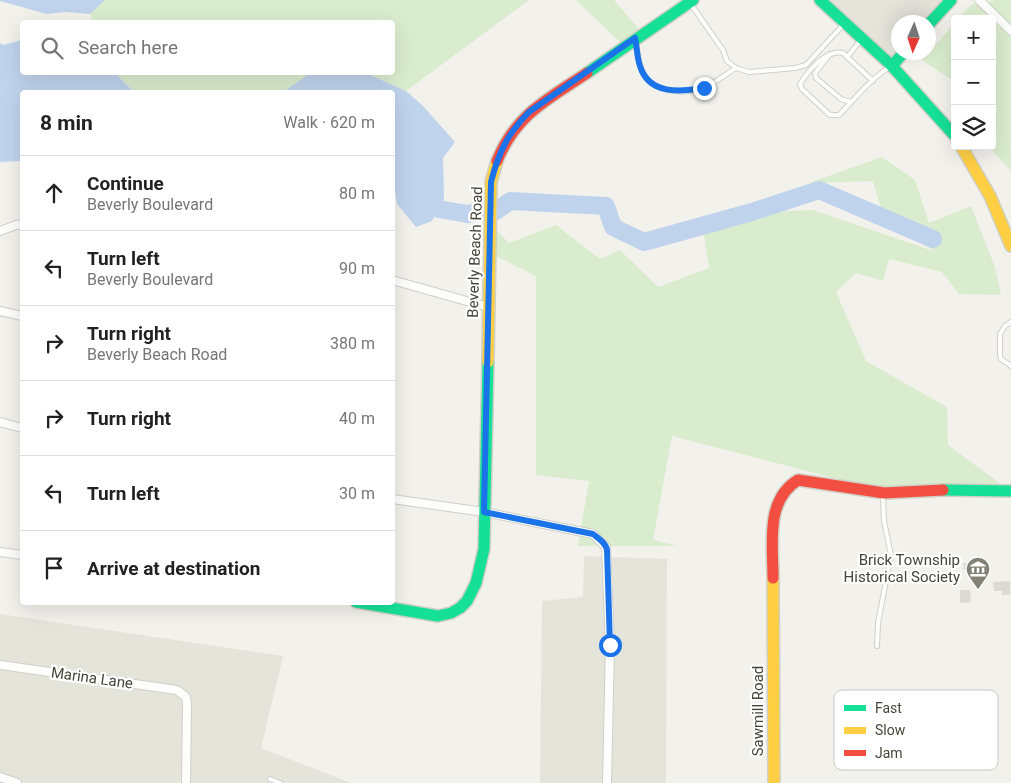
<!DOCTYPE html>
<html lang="en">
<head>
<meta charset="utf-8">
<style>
  :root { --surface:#fff; --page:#f2f2f2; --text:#222; --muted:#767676; --line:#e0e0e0 }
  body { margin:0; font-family:Roboto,sans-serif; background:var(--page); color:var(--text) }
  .controls { position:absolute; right:15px; top:15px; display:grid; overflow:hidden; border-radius:5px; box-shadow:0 5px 20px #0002 }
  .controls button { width:45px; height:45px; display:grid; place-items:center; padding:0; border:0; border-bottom:1px solid var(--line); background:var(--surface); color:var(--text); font:25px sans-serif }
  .compass { position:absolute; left:891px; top:15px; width:45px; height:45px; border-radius:50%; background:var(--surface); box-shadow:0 5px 20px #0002; rotate:183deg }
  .stop { position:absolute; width:15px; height:15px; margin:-11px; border:4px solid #1a73e8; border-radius:50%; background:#fff }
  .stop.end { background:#1a73e8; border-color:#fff; box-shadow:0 1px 5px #0008 }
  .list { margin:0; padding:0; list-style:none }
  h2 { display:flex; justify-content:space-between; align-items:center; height:65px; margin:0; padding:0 20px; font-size:21px }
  h2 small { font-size:16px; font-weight:400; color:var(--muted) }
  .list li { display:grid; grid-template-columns:32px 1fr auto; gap:15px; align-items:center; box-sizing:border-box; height:75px; padding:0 20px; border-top:1px solid var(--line) }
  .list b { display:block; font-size:19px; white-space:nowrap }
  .list p { margin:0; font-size:16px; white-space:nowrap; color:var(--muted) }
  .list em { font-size:16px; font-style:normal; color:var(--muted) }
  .icon { flex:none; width:28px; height:28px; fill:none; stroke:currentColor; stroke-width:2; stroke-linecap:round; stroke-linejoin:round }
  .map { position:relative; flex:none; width:1011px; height:783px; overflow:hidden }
  .search { position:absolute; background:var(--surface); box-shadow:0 5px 20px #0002; left:20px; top:20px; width:375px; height:55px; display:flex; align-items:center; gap:12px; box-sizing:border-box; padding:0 18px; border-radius:5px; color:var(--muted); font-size:19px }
  .panel { position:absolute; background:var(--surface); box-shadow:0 5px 20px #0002; left:20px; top:90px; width:375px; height:515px; border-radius:5px }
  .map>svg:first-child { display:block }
</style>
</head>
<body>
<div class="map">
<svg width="1011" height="783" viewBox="0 0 1011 783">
  <rect width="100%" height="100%" fill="#f2f1ec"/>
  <g fill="#e5e4db">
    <polygon points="819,0 951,0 928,22 898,22 898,52 892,66"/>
    <polygon points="584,556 667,559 666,783 540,783 542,601 583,597"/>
    <polygon points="0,614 283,656 261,748 351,783 0,783"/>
  </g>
  <g fill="#daecce">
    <polygon points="105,0 529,0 406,91 366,73 392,72 392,22 93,22 90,14"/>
    <polygon points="576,0 614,0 641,32 622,44"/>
    <polygon points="994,0 1011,0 1011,171 988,146 992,146 992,19 958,19 971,5"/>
    <polygon points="955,23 955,82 922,60"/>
    <polygon points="115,73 312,73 283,92 221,92 216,90 199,92 134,92"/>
    <polygon points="882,157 915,180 929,223 971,206 995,267 1001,295 959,294 942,272 889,259 883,281 856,273 836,292 866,361 947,407 948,445 1002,485 884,491 672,436 653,540 677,546 578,546 589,481 536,475 536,276 494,255 495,229 509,243 556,225 600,259 620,250 658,287 709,268 703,228 774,212 813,210 936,252 884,220 873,181 809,183"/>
  </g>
  <g fill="#c0d3ed">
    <polygon points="0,0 105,0 90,14 65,12 47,14 0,1"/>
    <polygon points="22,40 22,72 115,73 134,92 22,92 22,161 0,162 0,43 3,45"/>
    <polygon points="312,72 366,73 406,91 422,105 455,142 443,158 444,199 432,221 416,227 397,204 392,172 392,92 283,92"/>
  </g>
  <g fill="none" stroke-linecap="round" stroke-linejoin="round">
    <g stroke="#c0d3ed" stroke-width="18">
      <polyline points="439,209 467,214 479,212"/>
      <polyline points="496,211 510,201 606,206 613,227 644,242 752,212 819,190 933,239"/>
    </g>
  </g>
  <g fill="#dcdad5">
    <polygon points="963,563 975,563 975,570 964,570"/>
    <polygon points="1010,581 1010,595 1002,595 1002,591 994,591 993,582"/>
    <polygon points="960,590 970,590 971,602 960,603"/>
  </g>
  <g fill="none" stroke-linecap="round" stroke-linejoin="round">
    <defs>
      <g id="lane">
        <polyline points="690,3 723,50 727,61 736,68 749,72 795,68 806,65 844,24"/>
        <path d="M636,42C640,71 642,87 675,91C684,92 698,91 706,87C716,82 726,74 736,68"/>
        <polyline points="830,54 815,73 816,78 841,99 851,102"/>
        <polyline points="847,57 861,40"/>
        <path d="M873,81L843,53C826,49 808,71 800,84L802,89L830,115H839C854,100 872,77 890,67"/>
        <polyline points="1011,322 1005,326 1000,334 1000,355 1001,359 1011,366"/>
        <polyline points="877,646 878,623 891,555 884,521 883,496"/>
        <polyline points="270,779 280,783"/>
      </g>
      <g id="street">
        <polyline points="979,0 1011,31"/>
        <polyline points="0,231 16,225 22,224"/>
        <polyline points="392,280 488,307"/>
        <polyline points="0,311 22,316"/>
        <polyline points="0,422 22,428"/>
        <polyline points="392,499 484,512 593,534 606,547 610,645 607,783"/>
        <polyline points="0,552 22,555"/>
        <polyline points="0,665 177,690 186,697 187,705 186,783"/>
        <polyline points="0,777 17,783"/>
      </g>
      <g id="fast">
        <polyline points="820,0 891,65 955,136"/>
        <polyline points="928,25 951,0"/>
        <polyline points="892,66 904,52"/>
        <polyline points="587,73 693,0"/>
        <polyline points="943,490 1011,491"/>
        <polyline points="356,602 438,616 451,613 460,608 467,601 476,583 484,549 488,362"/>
      </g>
      <g id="slow">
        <polyline points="961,146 990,196 1011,246"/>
        <polyline points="488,362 491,182 497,161"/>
        <polyline points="773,578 774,783"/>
      </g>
      <g id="jam">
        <path d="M497,161C516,114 547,100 587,73"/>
        <path d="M773,578C773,544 765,500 798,480L884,493L943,490"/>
      </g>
    </defs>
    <use href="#lane" stroke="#d0cfca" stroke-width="6"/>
    <use href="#street" stroke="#d0cfca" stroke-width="10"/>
    <use href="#fast" stroke="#d0d0c4" stroke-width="14"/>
    <use href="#slow" stroke="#d0d0c4" stroke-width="14"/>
    <use href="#jam" stroke="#d0d0c4" stroke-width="14"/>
    <use href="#lane" stroke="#fdfdfc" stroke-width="4"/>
    <use href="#street" stroke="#fdfdfc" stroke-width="8"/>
    <use href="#fast" stroke="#16e098" stroke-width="11"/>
    <use href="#slow" stroke="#ffcf43" stroke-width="11"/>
    <use href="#jam" stroke="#f24e42" stroke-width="11"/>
  </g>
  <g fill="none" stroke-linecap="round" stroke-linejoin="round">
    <path stroke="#1a73e8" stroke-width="6" d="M610,645L607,550C606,543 598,538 593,534L484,512L491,182C499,151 507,135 529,112L635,38C637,47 637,58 640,66C649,95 680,92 704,88"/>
  </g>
  <defs>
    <symbol id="museum-pin" viewBox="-11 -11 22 30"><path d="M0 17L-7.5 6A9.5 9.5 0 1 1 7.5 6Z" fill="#848177" stroke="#fff"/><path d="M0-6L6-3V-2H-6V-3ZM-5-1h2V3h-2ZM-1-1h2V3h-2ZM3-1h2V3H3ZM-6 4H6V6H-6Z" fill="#fff"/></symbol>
  </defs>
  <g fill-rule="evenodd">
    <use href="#museum-pin" x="964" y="555" width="28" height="38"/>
  </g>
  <g text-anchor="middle" stroke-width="4.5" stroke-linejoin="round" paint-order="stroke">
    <g font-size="15" fill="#484538" stroke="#fff">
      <text transform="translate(475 252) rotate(-88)" y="5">Beverly Beach Road</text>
      <text transform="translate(92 678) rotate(8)" y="5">Marina Lane</text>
      <text transform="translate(758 711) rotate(-90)" y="5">Sawmill Road</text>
    </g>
    <g font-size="15" fill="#484538" stroke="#fff" text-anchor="end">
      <text x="960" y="565">Brick Township<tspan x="960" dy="17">Historical Society</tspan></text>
    </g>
  </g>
  <rect x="834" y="690" width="164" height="80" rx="8" fill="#fff" stroke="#c8c7c3" stroke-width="1"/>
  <rect x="844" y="705" width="22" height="6" fill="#16e098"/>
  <rect x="844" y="727" width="22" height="7" fill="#ffcf43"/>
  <rect x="844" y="750" width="22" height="6" fill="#f24e42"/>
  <g font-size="14" fill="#484538">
    <text x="875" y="713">Fast</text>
    <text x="875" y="735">Slow</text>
    <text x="875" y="758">Jam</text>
  </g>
</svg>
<div class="controls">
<button>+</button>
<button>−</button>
<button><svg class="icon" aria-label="layers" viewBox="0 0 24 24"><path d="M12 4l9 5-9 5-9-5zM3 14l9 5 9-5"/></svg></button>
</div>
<svg class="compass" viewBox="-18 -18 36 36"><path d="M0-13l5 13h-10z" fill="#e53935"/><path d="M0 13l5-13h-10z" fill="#767676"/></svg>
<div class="stop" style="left:610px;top:645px"></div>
<div class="stop end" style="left:704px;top:88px"></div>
<div class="search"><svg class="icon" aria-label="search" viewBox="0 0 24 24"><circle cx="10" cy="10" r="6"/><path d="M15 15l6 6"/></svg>Search here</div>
<section class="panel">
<h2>8 min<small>Walk · 620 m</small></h2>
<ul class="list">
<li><svg class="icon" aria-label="ahead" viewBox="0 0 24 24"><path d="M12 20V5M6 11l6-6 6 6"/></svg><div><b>Continue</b><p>Beverly Boulevard</p></div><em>80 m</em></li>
<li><svg class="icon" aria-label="left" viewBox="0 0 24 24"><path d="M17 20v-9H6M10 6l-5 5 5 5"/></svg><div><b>Turn left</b><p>Beverly Boulevard</p></div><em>90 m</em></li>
<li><svg class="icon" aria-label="right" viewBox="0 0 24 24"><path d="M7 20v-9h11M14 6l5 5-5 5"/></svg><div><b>Turn right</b><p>Beverly Beach Road</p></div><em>380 m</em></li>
<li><svg class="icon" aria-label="right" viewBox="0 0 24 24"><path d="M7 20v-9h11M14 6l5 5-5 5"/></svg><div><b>Turn right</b></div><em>40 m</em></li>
<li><svg class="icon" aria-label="left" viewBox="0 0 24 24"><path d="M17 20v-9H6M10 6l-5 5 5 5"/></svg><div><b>Turn left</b></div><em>30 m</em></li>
<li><svg class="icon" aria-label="arrive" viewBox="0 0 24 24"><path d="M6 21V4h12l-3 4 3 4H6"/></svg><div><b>Arrive at destination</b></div></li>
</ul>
</section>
</div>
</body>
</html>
